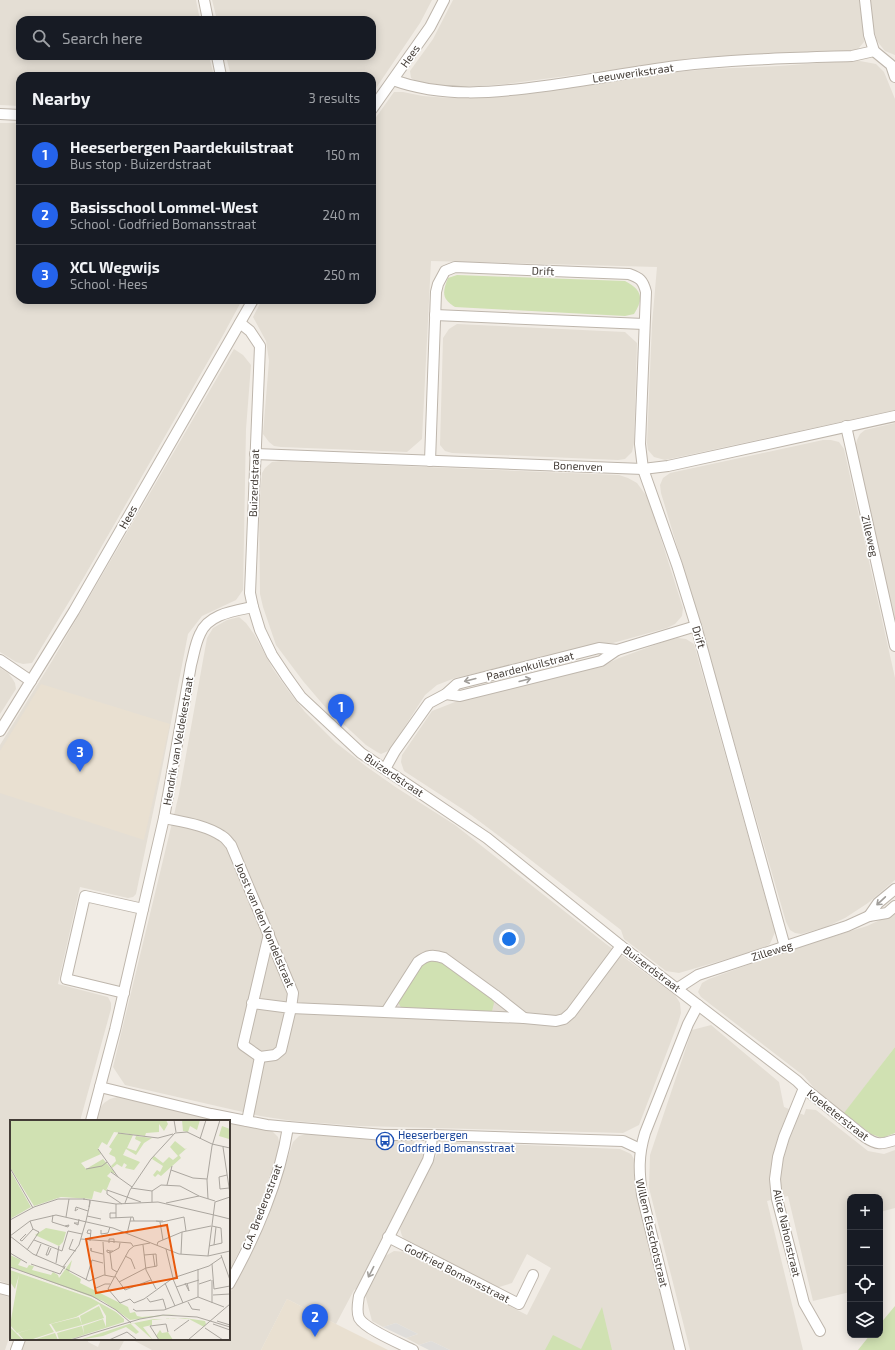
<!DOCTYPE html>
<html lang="en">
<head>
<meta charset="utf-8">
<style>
  :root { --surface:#171b24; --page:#20242c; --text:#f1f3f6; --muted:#9ea1a6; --line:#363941; --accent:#2563eb }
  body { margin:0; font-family:"Exo 2",sans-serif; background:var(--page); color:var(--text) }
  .controls { position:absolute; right:12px; bottom:12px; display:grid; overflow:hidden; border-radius:8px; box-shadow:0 2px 10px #0003 }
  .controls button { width:36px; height:36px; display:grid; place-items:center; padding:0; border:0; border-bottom:1px solid var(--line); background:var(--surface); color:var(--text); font:20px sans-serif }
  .you { position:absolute; left:509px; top:939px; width:14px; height:14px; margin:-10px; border:3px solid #fff; border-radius:50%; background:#1a73e8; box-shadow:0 0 0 6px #1a73e833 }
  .badge { display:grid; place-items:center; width:26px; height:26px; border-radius:50%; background:var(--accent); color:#fff; font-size:13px; font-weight:700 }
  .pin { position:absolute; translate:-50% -33px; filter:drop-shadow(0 1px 2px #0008) }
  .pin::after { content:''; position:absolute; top:21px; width:14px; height:12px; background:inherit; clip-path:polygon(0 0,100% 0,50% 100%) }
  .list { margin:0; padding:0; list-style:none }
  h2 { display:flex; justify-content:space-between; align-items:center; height:52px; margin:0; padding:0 16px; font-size:17px }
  h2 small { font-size:13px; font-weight:400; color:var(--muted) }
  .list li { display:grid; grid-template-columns:26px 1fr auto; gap:12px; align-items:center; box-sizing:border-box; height:60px; padding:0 16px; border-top:1px solid var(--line) }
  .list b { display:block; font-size:15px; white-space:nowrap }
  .list p { margin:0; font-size:13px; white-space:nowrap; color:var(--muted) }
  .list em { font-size:13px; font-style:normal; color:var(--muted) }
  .icon { flex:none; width:22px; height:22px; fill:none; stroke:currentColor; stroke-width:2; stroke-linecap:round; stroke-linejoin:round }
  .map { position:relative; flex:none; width:895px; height:1350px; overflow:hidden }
  .search { position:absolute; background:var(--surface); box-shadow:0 2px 10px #0003; left:16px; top:16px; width:360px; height:44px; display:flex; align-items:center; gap:10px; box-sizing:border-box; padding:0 14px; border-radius:12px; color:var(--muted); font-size:15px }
  .panel { position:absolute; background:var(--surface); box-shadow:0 2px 10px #0003; left:16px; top:72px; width:360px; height:232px; border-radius:12px }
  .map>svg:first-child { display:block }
</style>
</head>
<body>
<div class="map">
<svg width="895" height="1350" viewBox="0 0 895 1350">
  <rect width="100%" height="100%" fill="#f1ece5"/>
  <g fill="#e4ded4">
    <polygon points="0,0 196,0 200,20 20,20 20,56 209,56 214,76 20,76 20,106 0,105"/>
    <polygon points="212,0 432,0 420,23 372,94 372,76 231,76 226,56 372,56 372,20 217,20"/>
    <polygon points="453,0 859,0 863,26 864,42 857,50 841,52 710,57 507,84 451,88 426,84 416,81 411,78 410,71 433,39"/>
    <polygon points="869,0 895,0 895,55 885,51 877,41 872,22"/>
    <polygon points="845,61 860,61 876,64 884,72 895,99 895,410 665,460 654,457 648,450 647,443 652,324 657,267 431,261 422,439 407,452 281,447 274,446 269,442 263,434 269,361 266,341 253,317 262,300 372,300 372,123 394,92 403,92 423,96 449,98 509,96 677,72 709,69 779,66"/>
    <polygon points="0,123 20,123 20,300 242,300 222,337 84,577 32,663 23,664 16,662 0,652"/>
    <polygon points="457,324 625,332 637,343 634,443 632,452 625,459 618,460 452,453 445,451 440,445 443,338 449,329"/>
    <polygon points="234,349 243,355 251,365 246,429 243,590 236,600 202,616 188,634 161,774 136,894 133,897 128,898 80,887 58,984 108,997 111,1003 111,1009 80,1121 11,1121 11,1285 0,1281 0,745 52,661"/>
    <polygon points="895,423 895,622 855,449 857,440 860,434 865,430"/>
    <polygon points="823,440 831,440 839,442 844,449 895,678 895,880 868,903 845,918 826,927 801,934 795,933 790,930 786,922 700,623 661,493 660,485 663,478 670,473"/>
    <polygon points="280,461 619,475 628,478 637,483 648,498 683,608 682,616 675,624 667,628 613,643 596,644 455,678 437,685 425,695 393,745 388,751 381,754 377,752 366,745 326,708 303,681 276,645 263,607 260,594 259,510 262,473 265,468 272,462"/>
    <polygon points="239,617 246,623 254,634 273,669 290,693 305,712 335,742 367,767 397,788 455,825 606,944 675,995 680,1003 681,1013 678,1023 639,1125 623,1133 360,1126 293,1121 260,1116 125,1085 113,1067 179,794 207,638 213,628 227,620"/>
    <polygon points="678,638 686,639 694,644 775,932 770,944 761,949 679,973 666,971 624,939 621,930 523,854 467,812 404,771 401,762 402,755 432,711 460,700 600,667 619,658 671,639"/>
    <polygon points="0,668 8,673 12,678 15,683 16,689 0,714"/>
    <polygon points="895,913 895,1047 844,1114 814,1088 804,1076 701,997 698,992 702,983 709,979 789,950 867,926"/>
    <polygon points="711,1025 779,1082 784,1107 804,1115 806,1109 816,1110 868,1151 884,1154 895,1150 895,1208 880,1212 880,1197 850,1197 850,1292 813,1301 788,1196 767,1201 803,1350 690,1350 649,1188 650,1155 692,1030"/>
    <polygon points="117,1097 120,1097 219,1121 97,1121 101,1107 104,1103 110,1099"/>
    <polygon points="229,1123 271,1130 278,1137 280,1146 255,1219 229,1272"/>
    <polygon points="306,1134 377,1140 414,1141 420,1144 424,1150 424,1157 356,1289 354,1290 336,1324 287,1299 261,1350 152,1350 131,1339 229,1339 229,1295 262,1231 271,1208 293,1142 299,1136"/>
    <polygon points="454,1142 620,1149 631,1154 634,1159 634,1178 636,1192 675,1350 450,1350 431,1341 419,1345 406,1338 418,1334 396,1323 383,1327 372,1321 365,1294 383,1258 387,1255 394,1251 405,1252 527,1315 551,1268 527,1254 512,1283 496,1288 405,1240 402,1236 400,1229 403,1220 437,1154 443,1146"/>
    <polygon points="0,1294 11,1298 11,1332 5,1350 0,1350"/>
    <polygon points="25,1339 88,1339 88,1342 98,1347 101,1339 125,1339 119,1350 22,1350"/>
  </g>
  <g fill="#e9e0d1">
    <polygon points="41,684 170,724 144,840 0,793 0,751"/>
    <polygon points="287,1299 336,1324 388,1350 261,1350"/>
  </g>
  <g fill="#d0e1b2">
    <path d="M457,275L625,281C642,290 644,298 634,314L625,316L455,307C442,299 442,293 448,278Z"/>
    <polygon points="438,959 492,998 494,1003 492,1011 489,1013 403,1009 400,1006 398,1001 422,962"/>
    <polygon points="895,1047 895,1133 882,1138 871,1134 844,1113"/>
    <polygon points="895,1306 895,1350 858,1350 870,1335 880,1335 880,1324"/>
    <polygon points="602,1307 612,1350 545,1350 553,1335 581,1349"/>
  </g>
  <g fill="#dfddda">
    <polygon points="396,1323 418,1334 406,1338 383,1327"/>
    <polygon points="431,1341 450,1350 429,1350 419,1345"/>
  </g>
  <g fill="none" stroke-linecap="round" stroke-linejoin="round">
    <defs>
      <g id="minor">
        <polyline points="204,0 208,20"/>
        <polyline points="865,0 869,35 874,51 891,65 895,77"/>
        <polyline points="217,56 221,76"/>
        <path d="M393,80C443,98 494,93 545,86C589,80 633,72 677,66C735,59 794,58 852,56L874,51"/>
        <polyline points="372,109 430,27 444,0"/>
        <polyline points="0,114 20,115"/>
        <polyline points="435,315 644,324"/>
        <path d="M240,323L250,331L260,346L250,593L253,607L260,630L272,655L286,676L301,697L361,753L487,838L621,946L797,1081L804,1088L865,1137C878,1146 882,1144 895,1140"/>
        <polyline points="846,426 895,646"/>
        <polyline points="255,454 643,469 668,466 895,416"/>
        <path d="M430,461L436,292L438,284L445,271L455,267L629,274C640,278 643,280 646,292L640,444L643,469L677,565L696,626L785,947"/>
        <polyline points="0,660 31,681"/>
        <polyline points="446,694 460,696 601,661 617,650 696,626"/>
        <polyline points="0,731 74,611 253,300"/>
        <polyline points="385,769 395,751 429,703 446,694 457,684 599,648 617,650"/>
        <path d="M164,818C183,822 206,825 222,836C226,838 228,842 231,845L293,993L291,1008L524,1018L556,1021L564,1019L571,1013L621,946"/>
        <polyline points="869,916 878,903 895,889"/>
        <polyline points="678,988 698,975 847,926 869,916 887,913 895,906"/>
        <polyline points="124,993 66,979 85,896 143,909"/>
        <polyline points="252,1003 291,1008 281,1050 275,1055 260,1057 243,1045 269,934"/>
        <path d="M386,1012L418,962C427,955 433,954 444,958L495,995L524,1018"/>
        <polyline points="100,1087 211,1114 267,1125 288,1127 384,1135 432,1135 623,1141 640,1149"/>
        <polyline points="804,1088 784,1137 778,1157 775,1179 777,1199 804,1303 820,1331"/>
        <path d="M91,1121L115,1030L164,818L191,665C194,654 195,644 200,634C208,614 234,611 253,607"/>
        <polyline points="247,1121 260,1057"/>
        <polyline points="388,1237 519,1304 533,1275"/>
        <path d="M229,1284C255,1238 280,1180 288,1127"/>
        <polyline points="0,1288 11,1291"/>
        <polyline points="16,1350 20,1339"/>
        <path d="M413,1350C401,1344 365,1329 359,1318C356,1311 358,1303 359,1296L428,1160L431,1147L432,1135"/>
        <path d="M680,1350L642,1195C639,1172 638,1156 645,1133L688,1024L698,1005"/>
      </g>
    </defs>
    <use href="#minor" stroke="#beb6ac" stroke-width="12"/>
    <use href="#minor" stroke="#fff" stroke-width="10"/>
  </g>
  <defs><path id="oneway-shaft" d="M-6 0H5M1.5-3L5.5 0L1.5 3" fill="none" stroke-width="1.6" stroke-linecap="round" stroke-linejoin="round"/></defs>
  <g stroke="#a19e9a">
    <use href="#oneway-shaft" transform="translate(470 680) rotate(166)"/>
    <use href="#oneway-shaft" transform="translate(525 680) rotate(-14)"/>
    <use href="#oneway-shaft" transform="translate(881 901) rotate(137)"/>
    <use href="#oneway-shaft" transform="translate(371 1272) rotate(117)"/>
  </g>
  <defs>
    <symbol id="bus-ring" viewBox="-11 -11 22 22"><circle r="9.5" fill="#fff" stroke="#1a4fb4" stroke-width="1.5"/><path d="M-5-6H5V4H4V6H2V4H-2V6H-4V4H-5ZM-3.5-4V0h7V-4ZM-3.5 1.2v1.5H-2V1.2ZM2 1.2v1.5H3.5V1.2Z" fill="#1a4fb4"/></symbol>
  </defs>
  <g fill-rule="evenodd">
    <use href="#bus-ring" x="375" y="1131" width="20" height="20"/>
  </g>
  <g text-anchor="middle" stroke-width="3.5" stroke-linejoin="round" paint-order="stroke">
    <g font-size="11" fill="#433c36" stroke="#fff">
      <text transform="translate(410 56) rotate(-55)" y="4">Hees</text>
      <text transform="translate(633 73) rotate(-8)" y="4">Leeuwerikstraat</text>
      <text transform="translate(543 271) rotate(2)" y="4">Drift</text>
      <text transform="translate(578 466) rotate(2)" y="4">Bonenven</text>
      <text transform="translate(254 483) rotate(-88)" y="4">Buizerdstraat</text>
      <text transform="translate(128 517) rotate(-60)" y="4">Hees</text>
      <text transform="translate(870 536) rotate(77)" y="4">Zilleweg</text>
      <text transform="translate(699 637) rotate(74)" y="4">Drift</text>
      <text transform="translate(530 666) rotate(-14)" y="4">Paardenkuilstraat</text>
      <text transform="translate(178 741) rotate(-80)" y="4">Hendrik van Veldekestraat</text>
      <text transform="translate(394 775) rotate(34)" y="4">Buizerdstraat</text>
      <text transform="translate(265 925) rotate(67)" y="4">Joost van den Vondelstraat</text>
      <text transform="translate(772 951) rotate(-18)" y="4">Zilleweg</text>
      <text transform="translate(652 969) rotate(37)" y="4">Buizerdstraat</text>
      <text transform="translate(838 1115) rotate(38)" y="4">Koeketerstraat</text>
      <text transform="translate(262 1207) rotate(-69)" y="4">G.A. Brederostraat</text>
      <text transform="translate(652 1233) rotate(77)" y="4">Willem Elsschotstraat</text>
      <text transform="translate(787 1233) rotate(77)" y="4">Alice Nahonstraat</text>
      <text transform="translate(457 1273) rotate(27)" y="4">Godfried Bomansstraat</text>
    </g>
    <g font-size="11" fill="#164399" stroke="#fff" text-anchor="start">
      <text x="398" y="1139">Heeserbergen<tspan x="398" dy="13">Godfried Bomansstraat</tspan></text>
    </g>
  </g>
  <g transform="translate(10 1120)">
    <rect width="220" height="220" fill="#f1ece5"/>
    <path d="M0,0H156L158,4L154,11L149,4V12L136,13L135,16L104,12L97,25L92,22L88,29L91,34L71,43L76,49L93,39L106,54L101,52L97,56L101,59L96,71L93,69L91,73L84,71L82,79L51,77L24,86L0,47ZM172,0H190L187,10L180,6L178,12L173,11ZM212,6L220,9L219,19L209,16ZM108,13L123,15L117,28L126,31L131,22L125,19L126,16L142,18L134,23L126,35L116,29L113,35L130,42L124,50L115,48L117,45L114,43L112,47L107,44L102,48L101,46L106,41L105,37L99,34L102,29L99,27ZM165,21L175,29L177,28L169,35L171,38L151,56L148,54L145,57L143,55L147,50L150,52L153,46L142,39L144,36L153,43L159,37L163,40L168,36L160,27ZM0,50L21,87L0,99ZM36,108L56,112L53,122L49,126L25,115ZM0,135L11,140L8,145L17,148L19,145L24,146L22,150L41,155L43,152L48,155L49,158L62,140L59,152L71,159L70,163L118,187L120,193L125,192L127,196L132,197L167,194L120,200L93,181L0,147ZM0,150L81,178L106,192L114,199V202L58,220H49L47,213L72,206L74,214L73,206L93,199L96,207V196L89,184L66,197L7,213L0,205L9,155L5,169L0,162ZM89,186L94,198L72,205L70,196ZM69,197L72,205L46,212L41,204ZM164,198L142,200V205L133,207L143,220L124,203L121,204L129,212L126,214L116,207L93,216L69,220L119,204L144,199L175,198L195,201L196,204L194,207L179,199ZM39,204L44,212L20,220H14L8,213ZM0,207L13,220H0ZM150,210L152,213L158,212L163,220H149L146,216ZM45,213L48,220H23Z" fill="#d0e1b2"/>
    <path fill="none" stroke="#aba69f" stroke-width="1" d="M164,0L166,12M108,13L148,18L163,14M190,19L196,0M213,27L220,74M88,29L108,57M0,48L23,88M76,49L92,46L97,42M161,50L183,58L197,59M101,52L122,67M217,55L209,57L210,69L219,68M157,65L162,46M121,68L142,71M220,77L205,82L198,136L220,131M73,79L106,84L148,82L204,95M198,79L197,60L202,26L210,0M142,82V71L151,65L170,66L189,76M115,83L120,70L141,39L165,13L177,12L202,24L220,28M156,83L189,76L205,81M106,84V98M112,84L97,74V70L131,82M68,89L65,91L66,87L78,91M106,93H100V98L123,97L124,101M43,95L42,102L58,107L59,105L55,106M204,95L220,99M77,96L91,99M56,97L59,79M0,100L24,87L48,79H75M120,101H146M153,101H146L152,102L174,97L176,111M150,102L153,120M68,103H64L68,105L69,99M91,110V114L98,113L100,107M16,114L10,120L12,121L23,109L20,101M117,114L121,97M63,119L59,129L66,131M71,119L121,123L123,126M24,120L52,131L58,111L72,114M80,121L81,110H78L77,113L81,114M93,122L95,155M99,123V119H104V123M140,123L124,126L119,130L98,169L110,183L120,179L124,183L134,179L163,158L199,146L212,137M133,125L136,150L146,169M147,125L148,122L172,112L201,106M204,125L206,107M199,126L212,123L211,108L202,106M39,127L36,135H38L41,128M156,129L163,158M17,130L29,112L23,109M81,131V128V131L93,134M100,131V133L97,132V130L100,131H103M0,133L17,143M143,134L145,147M171,134L172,112M211,135L220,160M26,136L31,124M115,136L121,139L125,149M46,143L49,126M21,144L50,154L53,149M202,144L204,169M55,146L54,149L53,147L69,125L76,101L80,83V80L79,87M0,147L82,176L106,190L121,203M53,147L23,134L0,116L20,101L46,95L103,108L169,134L198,136M56,149L79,161L94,155L104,157M107,152L102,149L100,133L109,128L110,123M105,156L115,170L141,160M163,159L173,183M76,160L82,140L93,143M202,160V183M109,162L136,148L147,146L146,134L134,135M155,163L165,186M175,163L179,171L177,163M189,164L201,160M166,167L189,160M86,168L95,164H100M204,169L220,166M203,175L220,174M188,177L214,187M188,177V149M137,178L140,182L153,179L156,189M178,182L182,189L190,190M123,189L126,191L154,190L188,177M207,201L220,205M203,204L220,210M195,208L213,220M164,211L179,200M60,220L130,199L153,195L187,197L220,207M99,220L117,212L126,219M149,220L140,206L156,204L158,212M178,220L220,184"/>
    <path fill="#e8590c" fill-opacity="0.15" stroke="#e8590c" stroke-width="2" d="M157,105L167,158L86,173L76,119Z"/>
    <rect width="220" height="220" fill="none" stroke="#433c36" stroke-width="2"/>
  </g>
</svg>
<div class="controls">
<button>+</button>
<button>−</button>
<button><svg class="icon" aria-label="locate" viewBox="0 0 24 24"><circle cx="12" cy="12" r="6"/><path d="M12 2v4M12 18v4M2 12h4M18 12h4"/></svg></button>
<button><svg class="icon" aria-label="layers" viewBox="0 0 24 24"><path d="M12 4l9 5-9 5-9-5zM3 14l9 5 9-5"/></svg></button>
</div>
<div class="you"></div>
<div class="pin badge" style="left:341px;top:727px">1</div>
<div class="pin badge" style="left:315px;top:1337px">2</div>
<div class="pin badge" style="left:80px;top:772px">3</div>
<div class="search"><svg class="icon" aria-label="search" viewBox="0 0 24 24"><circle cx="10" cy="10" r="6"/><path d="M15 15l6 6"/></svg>Search here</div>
<section class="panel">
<h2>Nearby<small>3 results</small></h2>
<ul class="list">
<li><span class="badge">1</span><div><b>Heeserbergen Paardekuilstraat</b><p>Bus stop · Buizerdstraat</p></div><em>150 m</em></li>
<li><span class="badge">2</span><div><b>Basisschool Lommel-West</b><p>School · Godfried Bomansstraat</p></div><em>240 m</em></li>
<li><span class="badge">3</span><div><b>XCL Wegwijs</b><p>School · Hees</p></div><em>250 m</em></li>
</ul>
</section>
</div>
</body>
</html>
